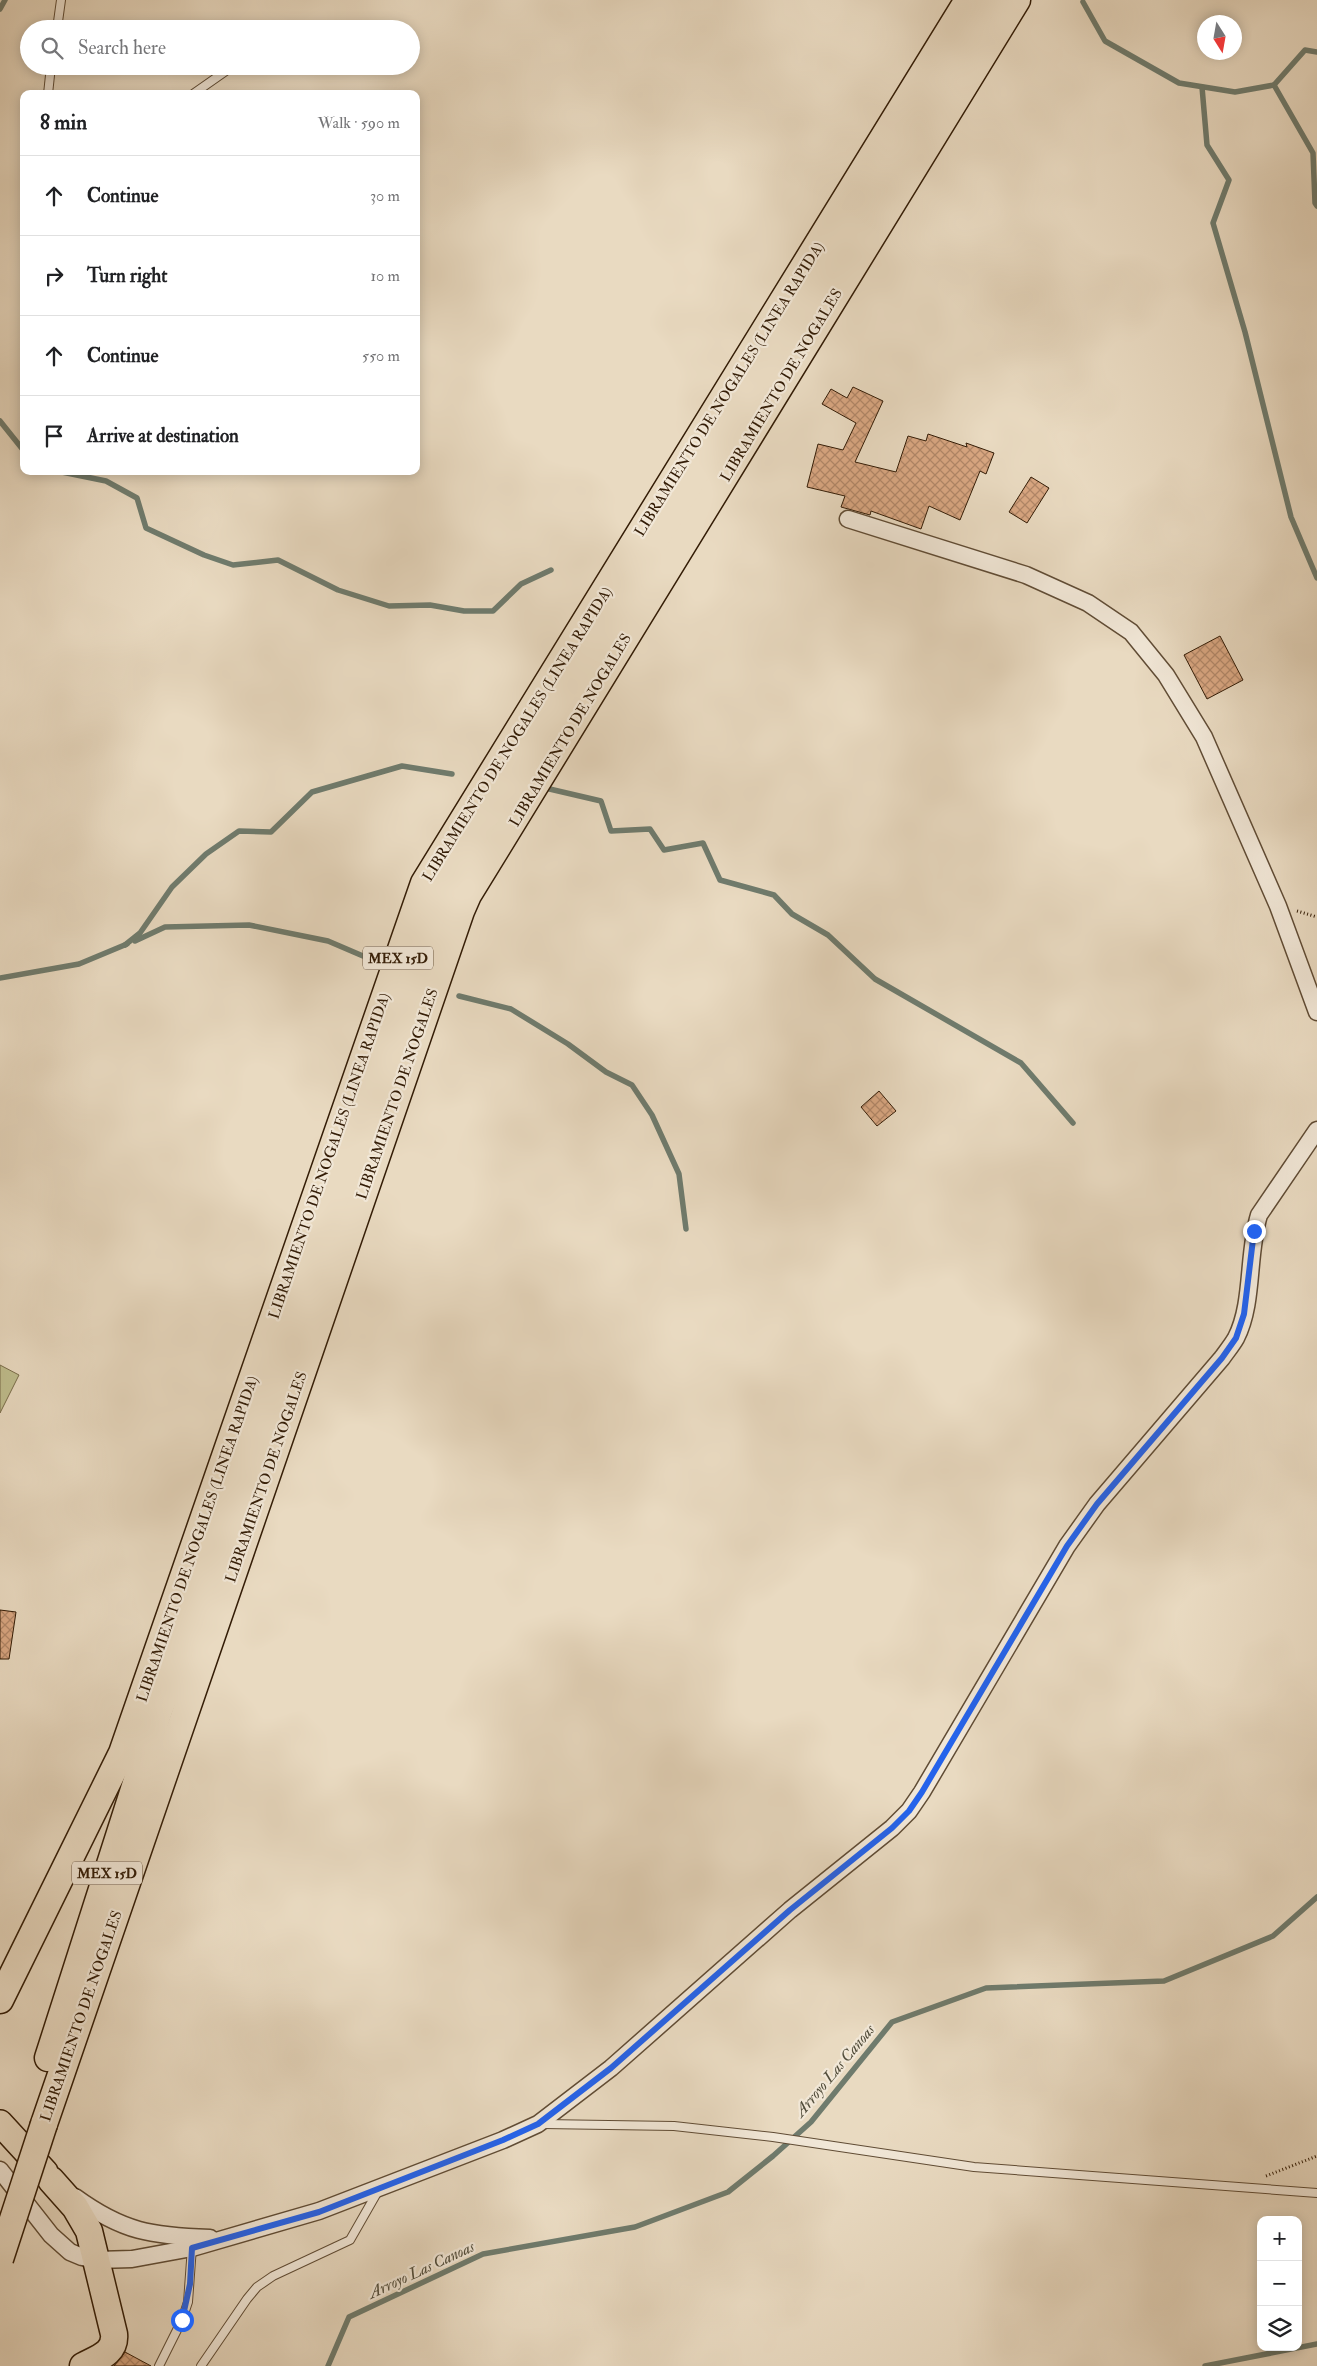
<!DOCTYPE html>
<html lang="en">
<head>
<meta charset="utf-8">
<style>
  :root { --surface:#fff; --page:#f6f6f6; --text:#202124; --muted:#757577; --line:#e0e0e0 }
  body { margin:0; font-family:"IM FELL Double Pica",serif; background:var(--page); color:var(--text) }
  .controls { position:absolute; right:15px; bottom:15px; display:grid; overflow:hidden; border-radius:10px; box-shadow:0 2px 12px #0003 }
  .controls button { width:45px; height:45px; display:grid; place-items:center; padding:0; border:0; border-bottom:1px solid var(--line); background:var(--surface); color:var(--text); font:25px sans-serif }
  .compass { position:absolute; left:1197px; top:15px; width:45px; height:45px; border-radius:50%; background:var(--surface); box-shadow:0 2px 12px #0003; rotate:169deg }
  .stop { position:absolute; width:15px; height:15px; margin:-11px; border:4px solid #2563eb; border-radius:50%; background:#fff }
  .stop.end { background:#2563eb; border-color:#fff; box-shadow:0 1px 5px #0008 }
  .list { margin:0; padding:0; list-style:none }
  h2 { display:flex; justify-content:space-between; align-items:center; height:65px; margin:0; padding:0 20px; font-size:21px }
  h2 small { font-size:16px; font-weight:400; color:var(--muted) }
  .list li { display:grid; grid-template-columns:32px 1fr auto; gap:15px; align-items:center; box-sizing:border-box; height:80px; padding:0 20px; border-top:1px solid var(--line) }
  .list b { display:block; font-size:19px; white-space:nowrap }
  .list em { font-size:16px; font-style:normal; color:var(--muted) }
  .icon { flex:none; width:28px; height:28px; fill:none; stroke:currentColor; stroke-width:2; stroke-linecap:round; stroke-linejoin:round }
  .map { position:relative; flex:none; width:1317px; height:2366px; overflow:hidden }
  .search { position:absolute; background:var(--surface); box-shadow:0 2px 12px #0003; left:20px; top:20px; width:400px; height:55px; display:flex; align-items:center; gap:12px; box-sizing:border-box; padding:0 18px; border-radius:28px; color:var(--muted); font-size:19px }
  .panel { position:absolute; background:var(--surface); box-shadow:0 2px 12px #0003; left:20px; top:90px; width:400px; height:385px; border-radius:10px }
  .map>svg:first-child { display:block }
</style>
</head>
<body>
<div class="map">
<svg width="1317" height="2366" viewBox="0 0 1317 2366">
  <defs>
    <pattern id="building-cross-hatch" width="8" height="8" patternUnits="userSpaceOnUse" patternTransform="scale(1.25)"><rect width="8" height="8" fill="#d9a782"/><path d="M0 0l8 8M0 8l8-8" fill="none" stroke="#b18768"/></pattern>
  </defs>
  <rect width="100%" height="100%" fill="#e9dac1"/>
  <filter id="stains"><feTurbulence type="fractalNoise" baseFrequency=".004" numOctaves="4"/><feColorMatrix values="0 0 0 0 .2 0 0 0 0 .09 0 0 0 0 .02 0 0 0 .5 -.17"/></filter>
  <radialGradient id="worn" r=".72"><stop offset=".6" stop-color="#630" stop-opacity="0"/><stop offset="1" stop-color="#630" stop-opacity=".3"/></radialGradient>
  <polygon fill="#bfbd8d" stroke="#796c4a" points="0,1365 19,1375 0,1413"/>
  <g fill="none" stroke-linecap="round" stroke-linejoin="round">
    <g stroke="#6f7b6d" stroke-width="5.5">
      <polyline points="1083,2 1105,41 1179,83 1235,92 1274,85 1305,50 1317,52"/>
      <polyline points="0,9 5,0"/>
      <polyline points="1274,85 1313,153 1315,203 1317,206"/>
      <polyline points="1202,87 1207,145 1229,180 1213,223 1245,332 1291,517 1317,578"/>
      <polyline points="0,421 24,451"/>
      <polyline points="57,471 106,481 137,498 146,528 204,555 233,565 278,560 338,590 389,606 430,605 464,611 493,611 521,584 551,570"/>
      <polyline points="541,787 601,801 611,831 650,829 664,850 703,843 720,880 774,895 792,914 828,935 875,979 1021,1063 1073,1123"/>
      <polyline points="135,941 165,927 249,925 328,941 363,956"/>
      <polyline points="125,945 140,933 172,887 206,854 239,831 271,832 312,792 402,766 452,774"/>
      <polyline points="0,978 79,964 127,944"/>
      <polyline points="459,996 511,1009 568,1044 606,1072 632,1085 652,1115 679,1174 686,1229"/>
      <polyline points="328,2366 349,2317 483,2254 635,2227 728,2192 773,2156 811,2122 892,2022 986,1988 1164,1981 1273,1936 1317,1897"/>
      <polyline points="1205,2366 1317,2344"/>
    </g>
  </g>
  <g fill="url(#building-cross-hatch)" stroke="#331c06">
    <polygon points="853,387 883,401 855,462 896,472 908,436 926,441 928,434 967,447 966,443 994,453 986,474 980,471 960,520 929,506 921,529 871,511 870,515 841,507 845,496 807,487 818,444 843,450 856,423 822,404 831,389 847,398"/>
    <polygon points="1031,477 1049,488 1027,523 1009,512"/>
    <polygon points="1220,636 1243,680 1207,699 1184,655"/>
    <polygon points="879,1091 896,1111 877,1126 861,1107"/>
    <polygon points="0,1610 16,1612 9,1659 0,1659"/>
    <polygon points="125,2352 151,2366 114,2366"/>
  </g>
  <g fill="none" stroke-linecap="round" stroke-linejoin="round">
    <defs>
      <g id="service">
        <polyline points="57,29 61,0"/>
        <polyline points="48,94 51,66"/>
        <polyline points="193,94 233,66"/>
        <polyline points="543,2124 674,2126 773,2137 974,2167 1317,2193"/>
        <polyline points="159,2366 182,2320 188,2302 192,2247"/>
        <polyline points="201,2366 247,2299 257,2287 273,2276 350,2240 378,2191"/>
      </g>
      <g id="minor">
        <polyline points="848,519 1026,575 1088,603 1131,632 1166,675 1204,737 1278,906 1317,1012"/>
        <path d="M0,2170L51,2235L70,2252L82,2257L97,2260L132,2259L192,2248L319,2211L503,2140L538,2124L611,2068L790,1910L892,1828L909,1811L922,1792L1067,1546L1097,1504L1222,1358C1227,1351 1232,1345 1236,1338C1254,1303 1247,1254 1259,1215L1317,1130"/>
        <path d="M75,2197C123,2232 152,2236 210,2238"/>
      </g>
      <polyline id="primary" points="0,2123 45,2172"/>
      <g id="trunk">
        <polyline points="0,2000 122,1753 424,883 968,0"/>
        <polyline points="48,2058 159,1711 190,1629 436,909 444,890 995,0"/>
        <polyline points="44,2124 461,911 468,895 1017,0"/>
        <path d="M51,2180L75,2207L89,2231L114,2334C116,2353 98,2358 83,2366"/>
      </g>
    </defs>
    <use href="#service" stroke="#604c35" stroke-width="10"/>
    <use href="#minor" stroke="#604c35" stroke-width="19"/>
    <use href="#primary" stroke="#331c06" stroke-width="28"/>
    <use href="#trunk" stroke="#331c06" stroke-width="29"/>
    <g stroke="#331c06" stroke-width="3" stroke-dasharray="1 2.5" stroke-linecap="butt">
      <polyline points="1297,911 1317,917"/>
      <polyline points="1266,2176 1317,2156"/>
    </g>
    <use href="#service" stroke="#f1e7d7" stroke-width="8"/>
    <use href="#minor" stroke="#f1e7d7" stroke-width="16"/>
    <use href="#primary" stroke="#e9dac1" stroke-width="25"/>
    <use href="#trunk" stroke="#e9dac1" stroke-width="26"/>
    <defs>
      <polyline id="trunk-bridge" points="0,2259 44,2124"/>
    </defs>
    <use href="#trunk-bridge" stroke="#331c06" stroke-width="29" stroke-linecap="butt"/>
    <use href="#trunk-bridge" stroke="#e9dac1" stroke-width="26"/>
  </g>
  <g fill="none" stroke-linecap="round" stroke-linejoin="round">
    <polyline stroke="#2563eb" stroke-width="6" points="182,2320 190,2284 192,2248 319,2212 503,2140 538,2124 611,2068 790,1910 892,1828 909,1811 922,1792 1067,1546 1097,1504 1222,1358 1236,1338 1244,1314 1254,1231"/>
  </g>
  <g text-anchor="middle" stroke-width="4.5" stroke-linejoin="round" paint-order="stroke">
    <g fill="#f1e7d7" stroke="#6c5945" stroke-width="1">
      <rect x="363" y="946.5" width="70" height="23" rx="4"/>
      <rect x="72" y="1861.5" width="70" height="23" rx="4"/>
    </g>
    <g font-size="14" font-weight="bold" fill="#331c06">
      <text x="398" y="963">MEX 15D</text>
      <text x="107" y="1878">MEX 15D</text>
    </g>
    <g font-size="15" fill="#331c06" stroke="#f1e7d7">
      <text transform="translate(781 385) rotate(-59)" y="5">LIBRAMIENTO DE NOGALES</text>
      <text transform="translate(729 389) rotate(-58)" y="5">LIBRAMIENTO DE NOGALES (LINEA RAPIDA)</text>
      <text transform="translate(570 730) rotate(-59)" y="5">LIBRAMIENTO DE NOGALES</text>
      <text transform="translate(517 734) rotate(-58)" y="5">LIBRAMIENTO DE NOGALES (LINEA RAPIDA)</text>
      <text transform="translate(397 1094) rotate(-71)" y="5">LIBRAMIENTO DE NOGALES</text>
      <text transform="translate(329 1156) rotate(-71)" y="5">LIBRAMIENTO DE NOGALES (LINEA RAPIDA)</text>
      <text transform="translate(266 1477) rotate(-71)" y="5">LIBRAMIENTO DE NOGALES</text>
      <text transform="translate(197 1539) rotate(-71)" y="5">LIBRAMIENTO DE NOGALES (LINEA RAPIDA)</text>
      <text transform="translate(81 2016) rotate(-71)" y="5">LIBRAMIENTO DE NOGALES</text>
    </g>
    <g font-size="16" font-style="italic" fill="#514c3a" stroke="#f1e7d7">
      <text transform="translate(834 2070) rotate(-50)" y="6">Arroyo Las Canoas</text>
      <text transform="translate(421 2269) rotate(-25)" y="6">Arroyo Las Canoas</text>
    </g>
  </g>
  <rect width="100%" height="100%" filter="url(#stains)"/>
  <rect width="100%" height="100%" fill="url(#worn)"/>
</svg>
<div class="controls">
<button>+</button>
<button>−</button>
<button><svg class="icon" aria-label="layers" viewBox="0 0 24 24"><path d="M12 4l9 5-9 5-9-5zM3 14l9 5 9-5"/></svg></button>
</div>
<svg class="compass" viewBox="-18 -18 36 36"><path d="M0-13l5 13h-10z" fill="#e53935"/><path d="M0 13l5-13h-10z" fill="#757577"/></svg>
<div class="stop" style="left:182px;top:2320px"></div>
<div class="stop end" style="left:1254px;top:1231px"></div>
<div class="search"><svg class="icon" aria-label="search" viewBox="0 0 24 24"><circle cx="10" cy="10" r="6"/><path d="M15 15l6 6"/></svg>Search here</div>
<section class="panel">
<h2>8 min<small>Walk · 590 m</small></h2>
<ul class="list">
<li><svg class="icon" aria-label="ahead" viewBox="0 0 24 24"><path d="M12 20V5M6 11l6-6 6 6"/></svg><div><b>Continue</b></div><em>30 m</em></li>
<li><svg class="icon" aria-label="right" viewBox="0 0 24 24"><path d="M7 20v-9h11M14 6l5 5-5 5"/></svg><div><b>Turn right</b></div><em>10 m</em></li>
<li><svg class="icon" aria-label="ahead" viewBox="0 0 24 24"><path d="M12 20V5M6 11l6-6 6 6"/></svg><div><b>Continue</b></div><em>550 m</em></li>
<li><svg class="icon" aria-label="arrive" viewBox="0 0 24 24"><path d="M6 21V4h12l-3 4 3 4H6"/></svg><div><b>Arrive at destination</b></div></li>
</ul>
</section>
</div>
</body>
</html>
